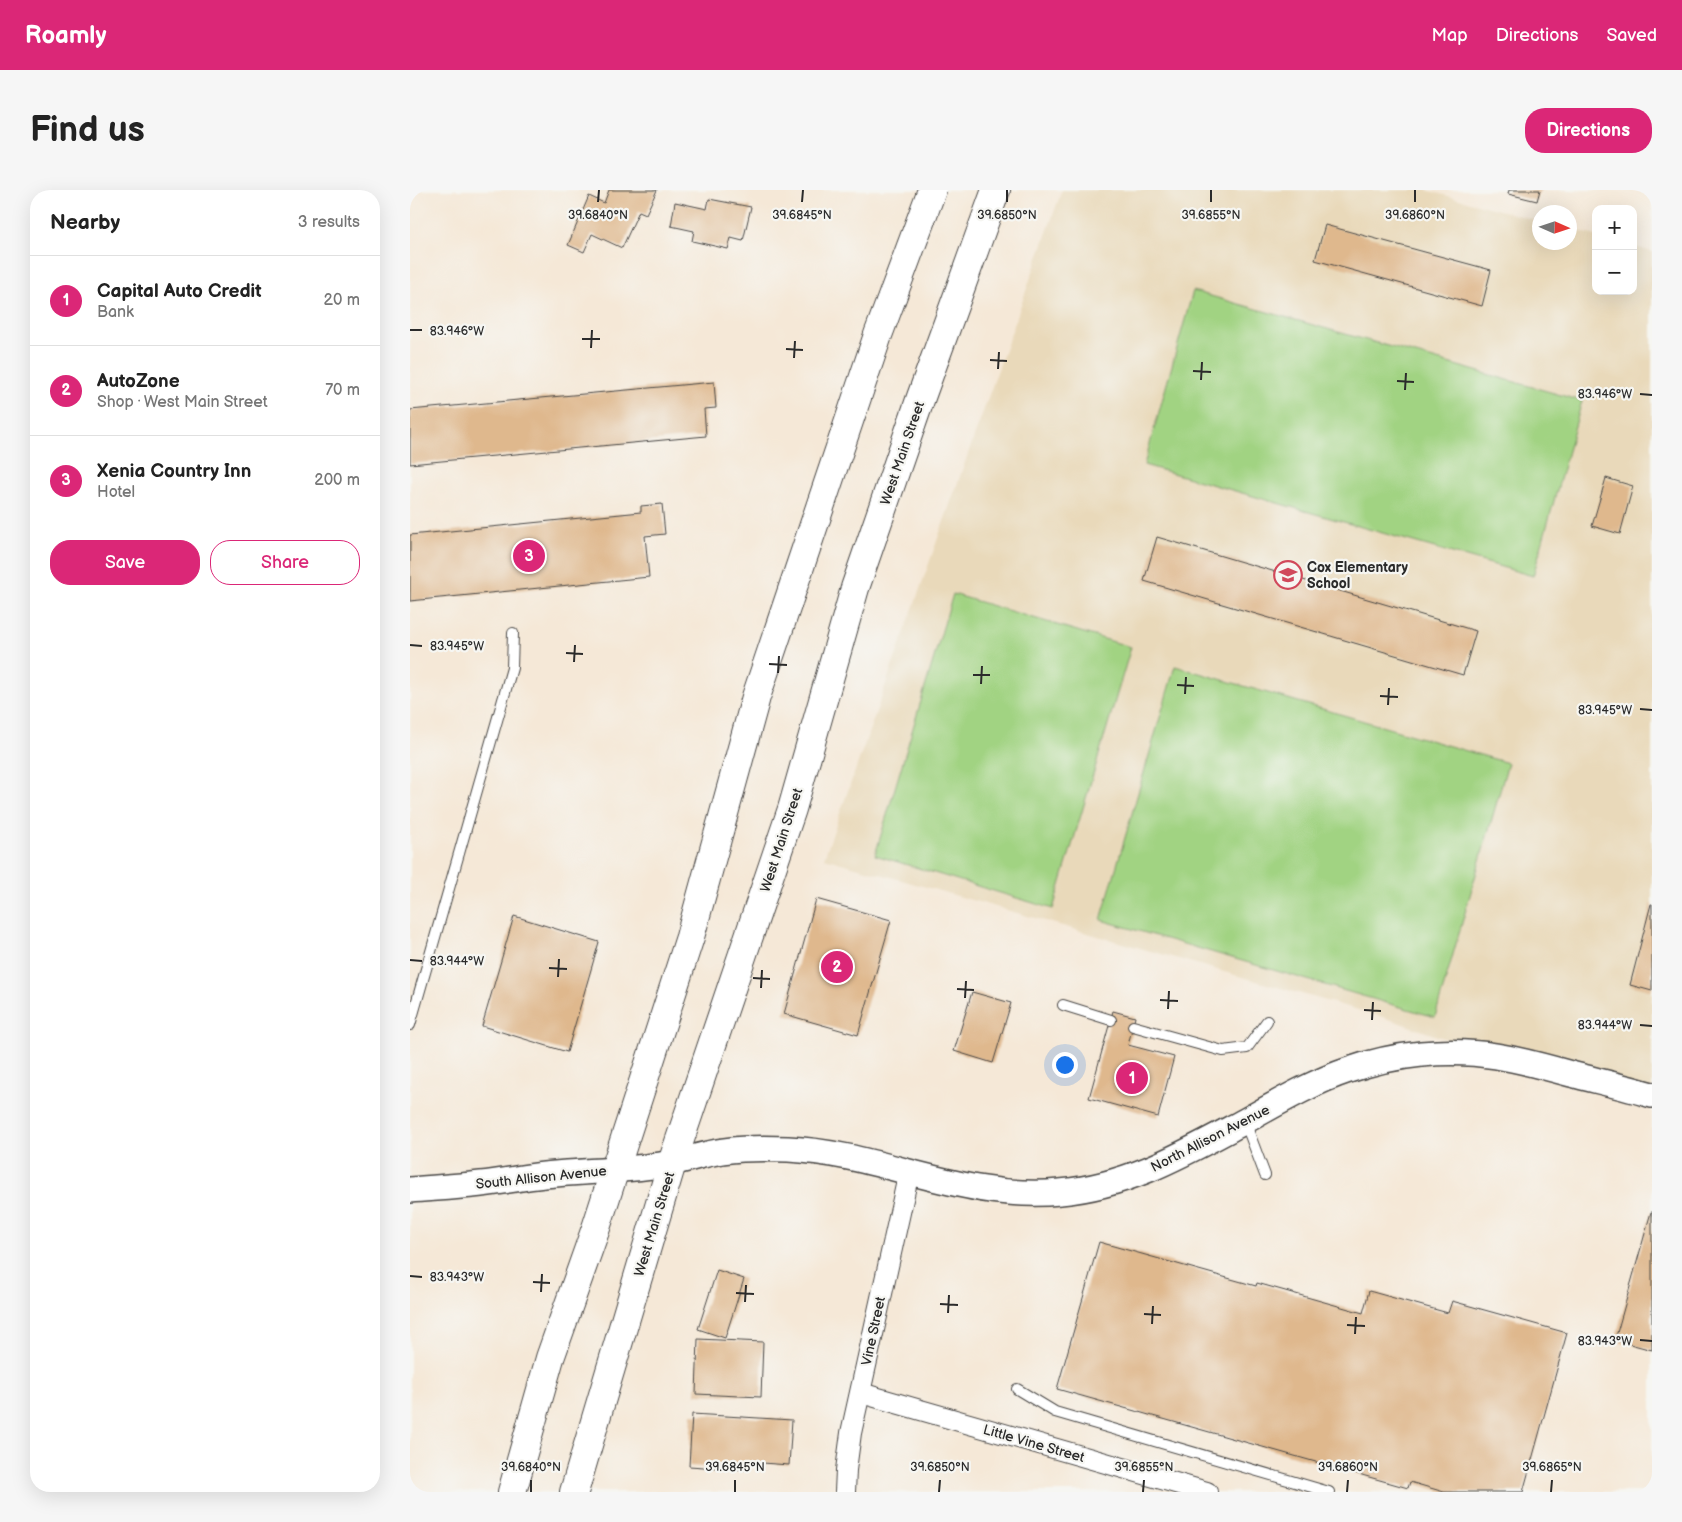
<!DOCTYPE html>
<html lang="en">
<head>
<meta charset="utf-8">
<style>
  :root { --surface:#fff; --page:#f6f6f6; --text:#222; --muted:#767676; --line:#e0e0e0; --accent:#db2777 }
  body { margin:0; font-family:"Balsamiq Sans",sans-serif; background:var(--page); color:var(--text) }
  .controls { position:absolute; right:15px; top:15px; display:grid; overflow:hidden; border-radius:10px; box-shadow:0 5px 20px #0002 }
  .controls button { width:45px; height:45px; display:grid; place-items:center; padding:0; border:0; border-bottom:1px solid var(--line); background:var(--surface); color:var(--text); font:25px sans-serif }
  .compass { position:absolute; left:1122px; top:15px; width:45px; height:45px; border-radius:50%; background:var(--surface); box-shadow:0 5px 20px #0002; rotate:93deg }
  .you { position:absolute; left:654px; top:874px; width:18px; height:18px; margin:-12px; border:4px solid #fff; border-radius:50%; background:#1a73e8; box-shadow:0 0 0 8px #1a73e833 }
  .badge { display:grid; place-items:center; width:32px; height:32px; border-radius:50%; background:var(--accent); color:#fff; font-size:16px; font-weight:700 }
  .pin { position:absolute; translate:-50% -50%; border:2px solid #fff; box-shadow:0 1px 5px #0006 }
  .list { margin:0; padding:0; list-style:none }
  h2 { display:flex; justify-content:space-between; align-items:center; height:65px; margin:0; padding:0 20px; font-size:21px }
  h2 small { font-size:16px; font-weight:400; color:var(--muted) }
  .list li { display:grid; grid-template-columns:32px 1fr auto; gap:15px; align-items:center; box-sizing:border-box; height:90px; padding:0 20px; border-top:1px solid var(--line) }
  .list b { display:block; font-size:19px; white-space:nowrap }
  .list p { margin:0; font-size:16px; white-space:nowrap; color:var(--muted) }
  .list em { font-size:16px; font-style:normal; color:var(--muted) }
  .actions { display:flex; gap:10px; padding:15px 20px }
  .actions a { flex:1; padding:11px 0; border:1px solid var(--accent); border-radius:20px; text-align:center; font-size:18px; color:var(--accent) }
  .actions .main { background:var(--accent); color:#fff }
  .map { position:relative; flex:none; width:1242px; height:1302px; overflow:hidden; border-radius:20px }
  header { display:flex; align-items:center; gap:30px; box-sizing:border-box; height:70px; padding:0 25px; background:var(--accent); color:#fff }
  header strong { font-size:24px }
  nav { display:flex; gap:28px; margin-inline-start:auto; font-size:18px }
  .intro { display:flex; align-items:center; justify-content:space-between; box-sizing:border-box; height:120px; padding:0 30px }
  h1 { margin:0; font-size:35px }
  .button { padding:12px 22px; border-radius:20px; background:var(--accent); color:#fff; font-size:18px; font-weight:700 }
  main { display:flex; gap:30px; padding:0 30px }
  aside { flex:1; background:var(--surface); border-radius:20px; box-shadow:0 5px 20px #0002 }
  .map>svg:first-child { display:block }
</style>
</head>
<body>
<header>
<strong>Roamly</strong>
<nav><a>Map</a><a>Directions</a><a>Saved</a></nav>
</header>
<div class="intro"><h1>Find us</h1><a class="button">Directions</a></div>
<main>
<aside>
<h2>Nearby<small>3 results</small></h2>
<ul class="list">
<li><span class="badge">1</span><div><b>Capital Auto Credit</b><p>Bank</p></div><em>20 m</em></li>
<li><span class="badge">2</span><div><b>AutoZone</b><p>Shop · West Main Street</p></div><em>70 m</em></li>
<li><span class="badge">3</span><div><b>Xenia Country Inn</b><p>Hotel</p></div><em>200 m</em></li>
</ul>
<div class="actions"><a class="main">Save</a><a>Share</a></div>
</aside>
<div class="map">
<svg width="1242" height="1302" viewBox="0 0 1242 1302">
  <rect width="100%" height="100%" fill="#f6f6f2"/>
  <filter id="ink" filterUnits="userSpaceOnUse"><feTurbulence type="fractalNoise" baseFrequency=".02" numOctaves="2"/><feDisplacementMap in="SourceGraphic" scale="10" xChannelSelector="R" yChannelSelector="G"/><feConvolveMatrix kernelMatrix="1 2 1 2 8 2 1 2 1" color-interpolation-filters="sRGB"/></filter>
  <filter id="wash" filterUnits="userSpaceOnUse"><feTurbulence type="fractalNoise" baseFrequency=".0096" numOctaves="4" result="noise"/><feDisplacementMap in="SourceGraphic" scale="20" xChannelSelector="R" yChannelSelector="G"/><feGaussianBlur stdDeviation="1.12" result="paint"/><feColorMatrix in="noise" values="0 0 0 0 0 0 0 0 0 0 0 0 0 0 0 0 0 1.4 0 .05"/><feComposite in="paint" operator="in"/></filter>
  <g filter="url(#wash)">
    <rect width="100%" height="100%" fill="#f5e8d7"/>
    <polygon fill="#e9d9ba" points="652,0 1016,0 1129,31 1130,52 1160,52 1160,39 1186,46 1186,101 1223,101 1223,56 1242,62 1242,905 1082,865 973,827 414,668"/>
    <g fill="#a1d382" stroke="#667f56">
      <polygon points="783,101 1172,211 1123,386 734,275"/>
      <polygon points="543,404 721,457 643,719 465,665"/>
      <polygon points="765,476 1098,573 1025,827 691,730"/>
    </g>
    <g id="blocks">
      <g fill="#dfb88d">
        <polygon points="199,0 247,0 236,24 229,21 212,58 182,44 174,62 158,55 179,6 194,13"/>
        <polygon points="1099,0 1130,0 1127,11 1098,4"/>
        <polygon points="299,9 341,17 333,51 321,48 318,59 282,51 284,41 261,36 265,12 297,19"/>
        <polygon points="915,35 1081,80 1072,116 905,70"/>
        <polygon points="304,192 306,218 294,219 296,246 0,274 0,220"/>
        <polygon points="1196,288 1223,296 1210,344 1182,336"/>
        <polygon points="252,314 255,344 235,346 239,387 0,411 0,345 231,322 231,316"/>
        <polygon points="747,347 1066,441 1053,485 734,391"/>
        <polygon points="406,709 481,730 448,845 374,824"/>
        <polygon points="1241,714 1242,714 1242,801 1220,795"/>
        <polygon points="104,726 189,752 157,862 72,836"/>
        <polygon points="562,802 601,813 583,873 544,861"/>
        <polygon points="703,821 725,827 718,855 764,867 748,927 679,908"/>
        <polygon points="1241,1022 1242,1022 1242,1160 1205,1150"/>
        <polygon points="689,1052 846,1096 847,1093 953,1123 959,1101 1038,1123 1042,1111 1157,1143 1113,1302 1034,1302 1000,1292 998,1298 647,1199"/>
        <polygon points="307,1080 334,1089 315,1148 288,1139"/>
        <polygon points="288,1149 353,1152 351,1207 286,1204"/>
        <polygon points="282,1224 382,1230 379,1275 339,1272 338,1280 279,1276"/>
      </g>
    </g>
  </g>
  <g filter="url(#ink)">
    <use href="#blocks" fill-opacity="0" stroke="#494745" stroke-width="1"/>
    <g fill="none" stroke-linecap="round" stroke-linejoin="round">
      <defs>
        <g id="service">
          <polyline points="653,815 701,830"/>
          <polyline points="0,835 102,478 103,443"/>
          <polyline points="723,836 813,861 837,858 857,831"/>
          <polyline points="835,932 855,985"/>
          <polyline points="607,1199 645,1222 919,1302"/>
        </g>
        <g id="minor">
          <polyline points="451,1203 797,1302"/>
          <polyline points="435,1302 436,1280 441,1243 499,982"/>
        </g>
        <path id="tertiary" d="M0,1000C24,998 47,997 71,994C92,992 113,987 134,985C173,981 212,981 250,975C271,972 292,964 313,961C334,958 356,958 378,959C470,963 556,1012 650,1002C719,996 775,963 835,931C869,912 903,892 939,880C985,864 1037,858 1086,866C1111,870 1136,877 1161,884C1188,891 1215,897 1242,905"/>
        <g id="primary">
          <polyline points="102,1302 140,1168 186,1038 280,747 346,507 468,145 522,0"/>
          <polyline points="164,1302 262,973 382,619 445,398 511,207 586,0"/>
        </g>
      </defs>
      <use href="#service" stroke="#494745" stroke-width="12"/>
      <use href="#minor" stroke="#494745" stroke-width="22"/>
      <use href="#tertiary" stroke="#494745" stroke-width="28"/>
      <use href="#primary" stroke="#494745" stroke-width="30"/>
      <use href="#service" stroke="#fff" stroke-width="10"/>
      <use href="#minor" stroke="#fff" stroke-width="20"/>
      <use href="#tertiary" stroke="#fff" stroke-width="25"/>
      <use href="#primary" stroke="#fff" stroke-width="28"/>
    </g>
  </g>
  <path fill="none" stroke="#2b2b2b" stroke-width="2" d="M188,12L189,0M392,12L393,0M597,12V0M801,12V0M1005,12V0M0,140H12M172,149H190M181,158L182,140M376,159L393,160M384,168L385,151M580,170L597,171M588,179L589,162M783,181L801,182M791,190L792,172M987,191L1004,192M995,200L996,183M1230,204L1242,205M0,455L12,456M156,463L173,464M164,472L165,455M359,474L377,475M368,483L369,466M563,485H580M571,494L572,476M767,495L784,496M775,504L776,487M970,506L988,507M978,515L979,498M1230,519L1242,520M0,770L12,771M139,778L157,779M148,787L149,769M343,788L360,789M351,798L352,780M547,799L564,800M555,808L556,791M750,810L768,811M758,819L759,801M954,820L971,821M962,830L963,812M1230,835L1242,836M0,1086L12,1087M123,1092L140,1093M131,1102L132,1084M326,1103L344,1104M335,1112L336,1095M530,1114L548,1115M538,1123L539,1105M734,1124L751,1125M742,1134L743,1116M937,1135L955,1136M945,1144L946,1127M1230,1150L1242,1151M121,1302V1290M325,1302V1290M529,1302L530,1290M733,1302L734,1290M937,1302L938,1290M1141,1302L1142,1290"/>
  <defs>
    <symbol id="school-ring" viewBox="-11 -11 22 22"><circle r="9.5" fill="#f6f6f2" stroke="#d1495b" stroke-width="1.5"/><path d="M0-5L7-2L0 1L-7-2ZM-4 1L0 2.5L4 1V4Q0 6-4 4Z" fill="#d1495b"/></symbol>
  </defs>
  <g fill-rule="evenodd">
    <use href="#school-ring" x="862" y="369" width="32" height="32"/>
  </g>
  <g text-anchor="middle" stroke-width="4.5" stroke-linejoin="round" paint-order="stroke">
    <g font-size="14" fill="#2b2b2b" stroke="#f6f6f2">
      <text transform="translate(492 263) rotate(-71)" y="5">West Main Street</text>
      <text transform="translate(371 650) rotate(-72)" y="5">West Main Street</text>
      <text transform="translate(800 948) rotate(-27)" y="5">North Allison Avenue</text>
      <text transform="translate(131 987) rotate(-6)" y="5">South Allison Avenue</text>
      <text transform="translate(244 1034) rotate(-73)" y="5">West Main Street</text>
      <text transform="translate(463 1141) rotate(-78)" y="5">Vine Street</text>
      <text transform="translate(624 1253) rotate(16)" y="5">Little Vine Street</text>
    </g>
    <g font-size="14" font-weight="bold" fill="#2b2b2b" stroke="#f6f6f2" text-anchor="start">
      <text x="897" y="382">Cox Elementary<tspan x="897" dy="16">School</tspan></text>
    </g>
  </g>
  <g font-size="12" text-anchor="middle" fill="#2b2b2b" stroke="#f6f6f2" stroke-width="4.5" stroke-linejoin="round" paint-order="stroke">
    <text x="188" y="29">39.6840°N</text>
    <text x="392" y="29">39.6845°N</text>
    <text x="597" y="29">39.6850°N</text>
    <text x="801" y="29">39.6855°N</text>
    <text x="1005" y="29">39.6860°N</text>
    <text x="47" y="145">83.946°W</text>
    <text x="1195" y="208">83.946°W</text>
    <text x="47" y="460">83.945°W</text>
    <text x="1195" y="524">83.945°W</text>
    <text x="47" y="775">83.944°W</text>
    <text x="1195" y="839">83.944°W</text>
    <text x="47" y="1091">83.943°W</text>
    <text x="1195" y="1155">83.943°W</text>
    <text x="121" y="1281">39.6840°N</text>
    <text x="325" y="1281">39.6845°N</text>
    <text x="530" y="1281">39.6850°N</text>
    <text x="734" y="1281">39.6855°N</text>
    <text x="938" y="1281">39.6860°N</text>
    <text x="1142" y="1281">39.6865°N</text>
  </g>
</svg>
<div class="controls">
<button>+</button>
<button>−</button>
</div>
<svg class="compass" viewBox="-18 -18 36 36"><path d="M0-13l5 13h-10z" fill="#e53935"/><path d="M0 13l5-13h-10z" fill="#767676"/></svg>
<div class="you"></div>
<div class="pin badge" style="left:722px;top:888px">1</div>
<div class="pin badge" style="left:427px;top:777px">2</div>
<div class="pin badge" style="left:119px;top:366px">3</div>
</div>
</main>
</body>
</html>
